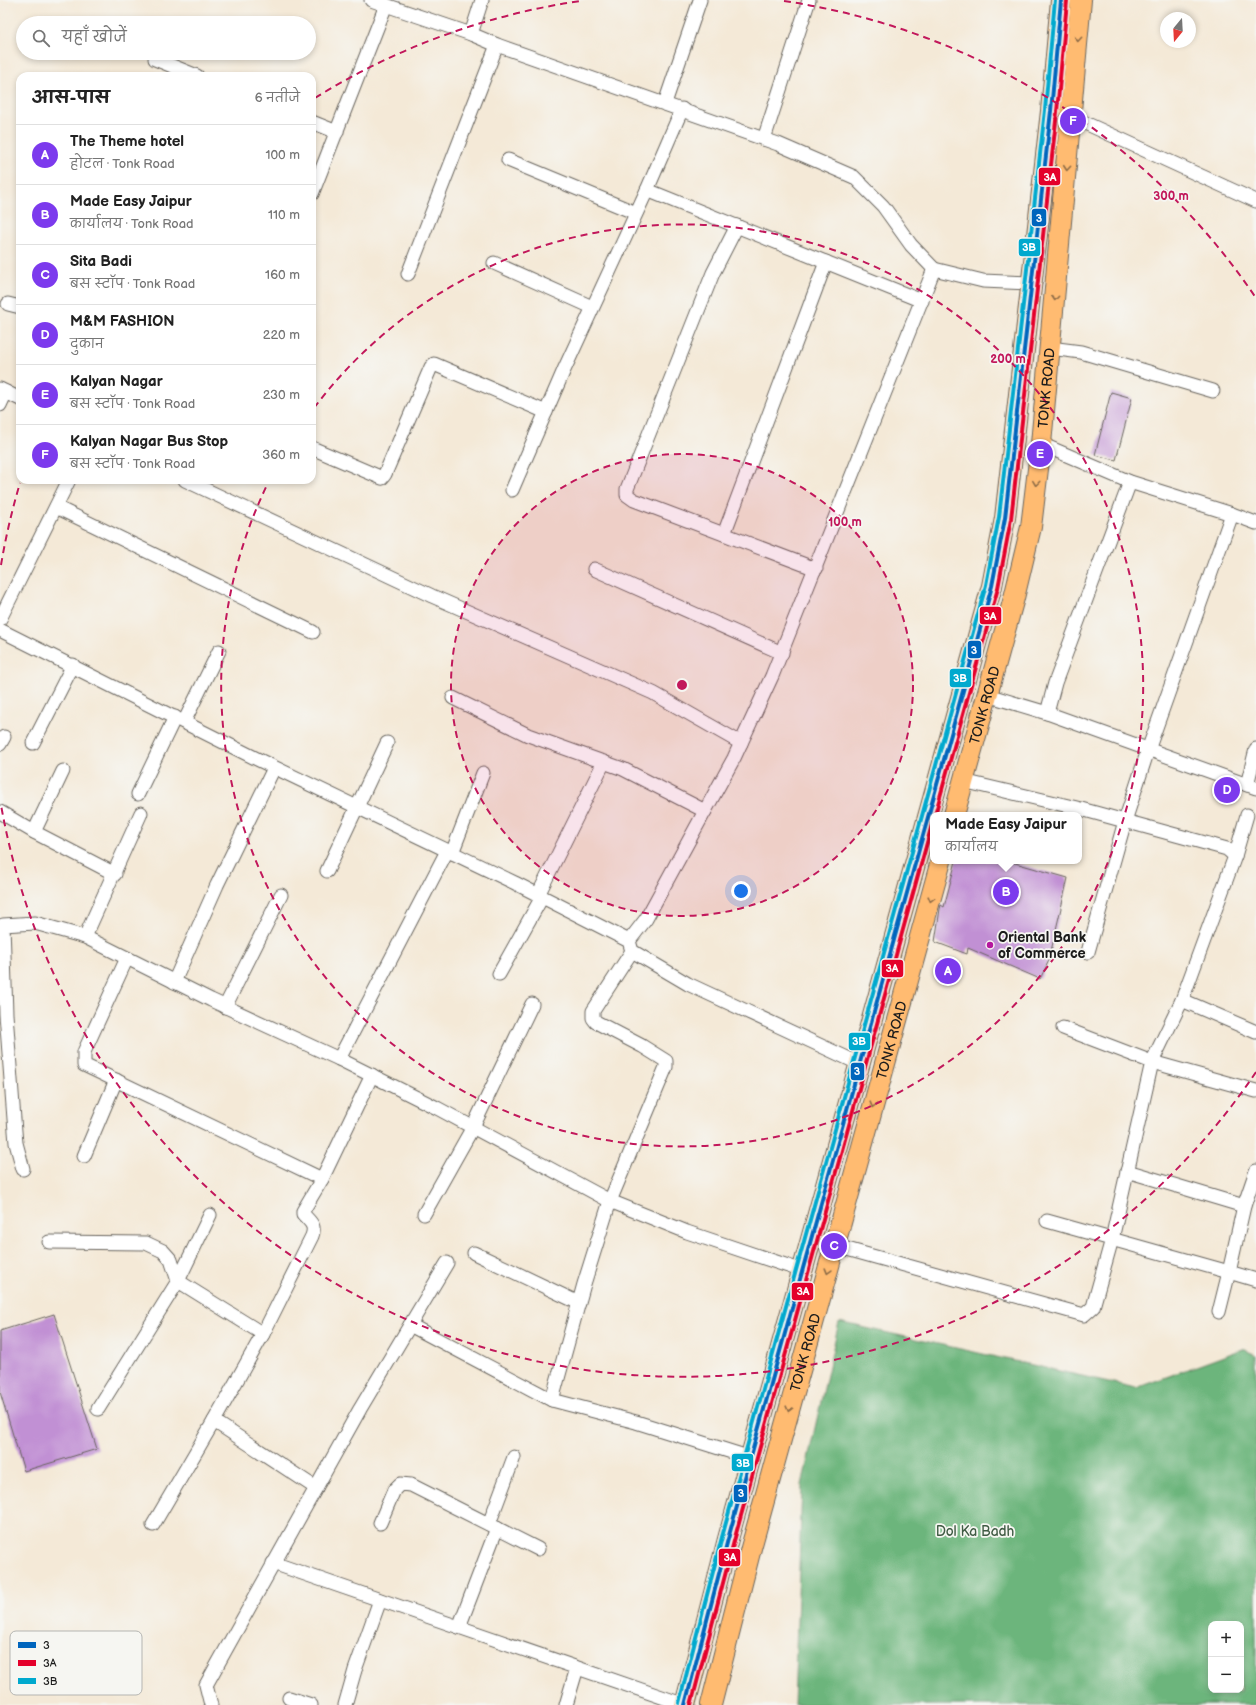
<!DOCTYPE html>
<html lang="hi">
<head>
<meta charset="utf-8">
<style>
  :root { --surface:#fff; --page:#f6f6f6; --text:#222; --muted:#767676; --line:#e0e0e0; --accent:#7c3aed }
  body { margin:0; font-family:"Balsamiq Sans","Playpen Sans Deva",sans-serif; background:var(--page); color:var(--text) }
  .controls { position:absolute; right:12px; bottom:12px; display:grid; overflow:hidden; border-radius:8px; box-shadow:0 2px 6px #0003 }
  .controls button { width:36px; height:36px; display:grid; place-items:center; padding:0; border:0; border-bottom:1px solid var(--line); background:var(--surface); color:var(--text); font:20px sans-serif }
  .compass { position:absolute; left:1160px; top:12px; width:36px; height:36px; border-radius:50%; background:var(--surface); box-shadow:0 2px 6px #0003; rotate:198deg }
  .you { position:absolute; left:741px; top:891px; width:14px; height:14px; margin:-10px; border:3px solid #fff; border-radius:50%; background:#1a73e8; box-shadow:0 0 0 6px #1a73e833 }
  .badge { display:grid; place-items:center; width:26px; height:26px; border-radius:50%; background:var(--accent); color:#fff; font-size:13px; font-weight:700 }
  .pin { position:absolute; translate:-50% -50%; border:2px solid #fff; box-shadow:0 1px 4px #0006 }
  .popup { position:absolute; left:930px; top:812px; width:152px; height:52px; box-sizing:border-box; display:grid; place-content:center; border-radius:8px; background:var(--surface); filter:drop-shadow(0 1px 3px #0005); font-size:13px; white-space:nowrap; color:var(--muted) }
  .popup b { font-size:15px; color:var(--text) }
  .popup::after { content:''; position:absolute; left:50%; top:100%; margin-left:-8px; border:8px solid transparent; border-top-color:var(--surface) }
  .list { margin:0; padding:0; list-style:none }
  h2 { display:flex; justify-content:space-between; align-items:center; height:52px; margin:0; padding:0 16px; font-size:17px }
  h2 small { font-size:13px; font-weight:400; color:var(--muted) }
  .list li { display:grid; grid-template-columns:26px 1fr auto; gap:12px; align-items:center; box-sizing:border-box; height:60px; padding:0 16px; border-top:1px solid var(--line) }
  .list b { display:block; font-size:15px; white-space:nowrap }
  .list p { margin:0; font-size:13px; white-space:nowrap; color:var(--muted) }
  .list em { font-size:13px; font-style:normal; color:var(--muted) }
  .icon { flex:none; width:22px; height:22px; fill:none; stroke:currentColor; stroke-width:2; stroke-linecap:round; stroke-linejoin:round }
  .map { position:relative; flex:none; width:1256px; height:1705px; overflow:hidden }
  .search { position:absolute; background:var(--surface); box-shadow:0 2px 6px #0003; left:16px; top:16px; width:300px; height:44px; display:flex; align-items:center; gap:10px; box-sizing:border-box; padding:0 14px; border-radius:22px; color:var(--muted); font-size:15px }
  .panel { position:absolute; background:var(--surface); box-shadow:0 2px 6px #0003; left:16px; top:72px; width:300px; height:412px; border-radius:12px }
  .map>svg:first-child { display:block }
</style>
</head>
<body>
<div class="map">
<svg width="1256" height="1705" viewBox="0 0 1256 1705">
  <rect width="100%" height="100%" fill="#f6f6f2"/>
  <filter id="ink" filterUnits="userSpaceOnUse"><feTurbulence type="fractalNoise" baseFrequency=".025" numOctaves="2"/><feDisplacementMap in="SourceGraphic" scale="8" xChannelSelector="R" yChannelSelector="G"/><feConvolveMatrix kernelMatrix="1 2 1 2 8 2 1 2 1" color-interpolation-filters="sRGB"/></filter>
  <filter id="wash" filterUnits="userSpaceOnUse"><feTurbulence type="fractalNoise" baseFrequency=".012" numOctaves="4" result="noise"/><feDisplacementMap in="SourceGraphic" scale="16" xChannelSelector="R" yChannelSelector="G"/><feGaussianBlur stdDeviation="0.9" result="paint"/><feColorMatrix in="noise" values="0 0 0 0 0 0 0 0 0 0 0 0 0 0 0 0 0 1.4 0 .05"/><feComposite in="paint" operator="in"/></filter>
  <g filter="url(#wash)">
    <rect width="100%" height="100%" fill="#f4e9d7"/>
    <path fill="#6cb57b" stroke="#44684c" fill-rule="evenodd" d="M839,1322L1136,1388L1243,1349L1256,1355V1705H794L802,1485ZM1211,1624H1241V1690H1211Z"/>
    <g id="blocks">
      <g fill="#c190d4">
        <polygon points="1111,392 1132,398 1116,460 1095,455"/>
        <polygon points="956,861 1008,861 1068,878 1051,951 1053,952 1040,979 968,948 967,954 935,942 940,909 941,905 944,907"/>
        <polygon points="54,1314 97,1449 24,1471 0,1392 0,1331"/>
      </g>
    </g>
  </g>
  <g filter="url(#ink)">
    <use href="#blocks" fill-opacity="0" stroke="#68645d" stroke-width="1"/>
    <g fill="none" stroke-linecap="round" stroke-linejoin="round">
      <defs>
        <g id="street">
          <polyline points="371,0 471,34"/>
          <polyline points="482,0 471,34 497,45 778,144 854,177 883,206 911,245 934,269"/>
          <polyline points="155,59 197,76"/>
          <polyline points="665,103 700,0"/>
          <polyline points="1072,117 1256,201"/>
          <polyline points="312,122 337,132"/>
          <polyline points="764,139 809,0"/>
          <polyline points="508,160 636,213"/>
          <polyline points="647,190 682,109"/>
          <polyline points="312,194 386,5"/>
          <polyline points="737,226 713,273 627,489 627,495 634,500 816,569"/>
          <polyline points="494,263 592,307"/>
          <polyline points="408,274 497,45"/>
          <polyline points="8,304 20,307"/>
          <polyline points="1050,348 1081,352 1213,391"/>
          <polyline points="0,389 6,392 0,405"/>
          <polyline points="6,392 20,399"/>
          <polyline points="1041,444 1130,482 1232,514 1256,523"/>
          <polyline points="312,448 382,478 385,474 431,367 434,364 546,412"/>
          <polyline points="185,480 432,596 653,693 741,743"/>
          <polyline points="512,490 564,370 647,190 922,301"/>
          <polyline points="56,507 313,632"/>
          <polyline points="724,534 826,262"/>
          <polyline points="594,569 782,653"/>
          <polyline points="0,619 69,480"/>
          <polyline points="0,630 259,760 515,883 629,941 632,951 688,984 860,1064"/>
          <polyline points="987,695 1047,713 1256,788"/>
          <polyline points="453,698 528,735 623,769 705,811"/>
          <polyline points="1047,713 1055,683 1130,482"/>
          <polyline points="184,722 219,651"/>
          <polyline points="33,743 73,665"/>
          <polyline points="0,744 4,737"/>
          <polyline points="63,771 34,832 115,874"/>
          <polyline points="963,781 1081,809 1227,849 1235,856 1182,1000"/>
          <polyline points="1247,785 1256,749"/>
          <polyline points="138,794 175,717"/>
          <polyline points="0,812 34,832"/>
          <polyline points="452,853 483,773"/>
          <polyline points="1235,856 1247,815"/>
          <polyline points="327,871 387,743"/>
          <polyline points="538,895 604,762"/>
          <polyline points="85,937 141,813"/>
          <polyline points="629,941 646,919 734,758 772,676 934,269 983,281 1032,283"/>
          <polyline points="1088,952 1125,821 1148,750 1232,514"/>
          <polyline points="127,958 84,1052 84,1065 322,1179 372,1075"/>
          <polyline points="499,974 542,897"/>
          <polyline points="174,982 217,885 274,768"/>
          <polyline points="225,1007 281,895"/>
          <polyline points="1256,1032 1182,1000 1152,1062 1256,1091"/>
          <polyline points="339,1059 447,851"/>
          <polyline points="84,1156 116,1080"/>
          <polyline points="23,1169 16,1143 14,1119 6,1014 3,925 35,923 85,937 211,1000 339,1059 437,1108 610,1201 666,1067 666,1061 642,1046 596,1022 593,1018 593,1011 632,951"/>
          <polyline points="1127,1171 1244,1206"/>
          <polyline points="1256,1171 1244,1206 1229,1272 1256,1280"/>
          <polyline points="424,1214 473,1127 532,1004"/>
          <polyline points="1047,1221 1229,1272 1219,1312"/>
          <polyline points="811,1239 1084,1315 1093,1307 1112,1239 1152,1062 1063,1028"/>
          <polyline points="49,1242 146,1243 163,1251 171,1260 178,1281"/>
          <polyline points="474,1253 579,1303"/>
          <polyline points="178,1281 210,1215"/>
          <polyline points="410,1325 552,1400 636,1422 751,1458"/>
          <polyline points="552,1400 584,1284 610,1201 687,1232 803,1271"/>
          <polyline points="98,1409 178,1281 263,1334"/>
          <path d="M214,1421L263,1334L312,1236C316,1225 310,1222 303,1214V1211L322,1179"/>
          <polyline points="380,1523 394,1490 400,1484 411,1485 538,1549"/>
          <polyline points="489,1524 514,1457"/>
          <polyline points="153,1525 214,1421 316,1488"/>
          <polyline points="273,1563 685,1705"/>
          <polyline points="459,1627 497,1528"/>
          <polyline points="289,1698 311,1705"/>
          <polyline points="211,1705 206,1685 360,1409 447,1263"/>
          <polyline points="345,1705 355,1670 380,1600"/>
          <polyline points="566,1705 577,1668"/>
        </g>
        <g id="primary">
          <path id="s1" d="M954,815L1014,598L1031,527L1041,444L1081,0"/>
          <polyline points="685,1705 728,1539 992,586 1005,518 1051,111 1061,0"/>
          <path id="s2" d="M711,1705L751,1548L941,861"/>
        </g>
      </defs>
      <use href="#street" stroke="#68645d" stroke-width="15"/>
      <use href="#primary" stroke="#68645d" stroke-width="22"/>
      <use href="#street" stroke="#fff" stroke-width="13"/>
      <use href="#primary" stroke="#ffbb71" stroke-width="20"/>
      <defs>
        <polyline id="bus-1" points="685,1705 728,1539 992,586 1005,518 1051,111 1061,0"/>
        <g id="bus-2">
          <polyline points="935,815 998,588 1011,519 1057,112 1067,1"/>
          <polyline points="691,1705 734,1541 933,821"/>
        </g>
        <polyline id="bus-3" points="679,1703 722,1537 986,585 999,517 1045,110 1055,0"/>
      </defs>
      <use href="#bus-1" stroke="#f6f6f2" stroke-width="7"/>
      <use href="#bus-2" stroke="#f6f6f2" stroke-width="7"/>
      <use href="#bus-3" stroke="#f6f6f2" stroke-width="7"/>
      <use href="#bus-1" stroke="#0065bd" stroke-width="4"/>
      <use href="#bus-2" stroke="#e4002b" stroke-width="4"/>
      <use href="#bus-3" stroke="#00a9ce" stroke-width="4"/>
    </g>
    <defs><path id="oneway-chevron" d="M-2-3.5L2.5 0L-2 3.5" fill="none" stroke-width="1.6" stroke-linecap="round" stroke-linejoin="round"/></defs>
    <g stroke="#8e6c46">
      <use href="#oneway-chevron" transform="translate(1078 39) rotate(95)"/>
      <use href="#oneway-chevron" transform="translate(1067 168) rotate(95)"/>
      <use href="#oneway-chevron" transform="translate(1055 298) rotate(95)"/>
      <use href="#oneway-chevron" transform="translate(1036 483) rotate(97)"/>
      <use href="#oneway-chevron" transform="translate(931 899) rotate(105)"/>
      <use href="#oneway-chevron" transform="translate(873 1105) rotate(105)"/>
      <use href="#oneway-chevron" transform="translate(828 1271) rotate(106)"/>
      <use href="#oneway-chevron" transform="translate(789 1409) rotate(105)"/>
    </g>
  </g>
  <circle cx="682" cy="685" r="231" fill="#c2185b" fill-opacity=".12"/>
  <g fill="none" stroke="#c2185b" stroke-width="2" stroke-dasharray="7 5">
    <circle cx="682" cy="685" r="231"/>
    <path d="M314 408A461 461 0 1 1 268 483"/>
    <path d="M1256 1072A692 692 0 0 1 1 805M1 565A692 692 0 0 1 20 483M315 98A692 692 0 0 1 580 1M784 1A692 692 0 0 1 1256 298"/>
  </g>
  <circle fill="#b5179e" stroke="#f6f6f2" stroke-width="1.5" cx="990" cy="945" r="4"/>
  <g text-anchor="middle" stroke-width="3.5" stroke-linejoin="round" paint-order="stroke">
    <g font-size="14" fill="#1c1c1c" stroke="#f6f6f2">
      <text dy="5" stroke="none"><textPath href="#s1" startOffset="438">TONK ROAD</textPath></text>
      <text dy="5" stroke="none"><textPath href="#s1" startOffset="114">TONK ROAD</textPath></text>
      <text dy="5" stroke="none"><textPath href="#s2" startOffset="689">TONK ROAD</textPath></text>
      <text dy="5" stroke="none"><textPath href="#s2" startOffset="365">TONK ROAD</textPath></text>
    </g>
    <g font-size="14" font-weight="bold" fill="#1c1c1c" stroke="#f6f6f2" text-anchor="start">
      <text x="998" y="942">Oriental Bank<tspan x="998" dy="16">of Commerce</tspan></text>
    </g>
    <g font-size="14" fill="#415c45" stroke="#f6f6f2">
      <text x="975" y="1536">Dol Ka Badh</text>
    </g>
  </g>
  <rect x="10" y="1631" width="132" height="64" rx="6" fill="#f6f6f2" stroke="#b5b5b2" stroke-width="1"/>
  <rect x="18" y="1642" width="18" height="6" fill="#0065bd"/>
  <rect x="18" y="1660" width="18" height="6" fill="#e4002b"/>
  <rect x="18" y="1678" width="18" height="6" fill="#00a9ce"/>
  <g font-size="11" fill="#1c1c1c">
    <text x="43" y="1649">3</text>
    <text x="43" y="1667">3A</text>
    <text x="43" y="1685">3B</text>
  </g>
  <circle cx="682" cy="685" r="6" fill="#c2185b" stroke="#f6f6f2" stroke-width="2"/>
  <g font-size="12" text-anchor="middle" font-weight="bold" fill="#c2185b" stroke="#f6f6f2" stroke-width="3.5" stroke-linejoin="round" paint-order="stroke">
    <text x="1171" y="200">300 m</text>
    <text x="1008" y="363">200 m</text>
    <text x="845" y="526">100 m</text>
  </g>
  <g stroke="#f6f6f2" stroke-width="1.5">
    <rect x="1038" y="167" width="23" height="19" rx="4" fill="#e4002b"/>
    <rect x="1031" y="208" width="16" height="19" rx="4" fill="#0065bd"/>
    <rect x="1018" y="238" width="23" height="19" rx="4" fill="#00a9ce"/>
    <rect x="979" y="606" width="23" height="19" rx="4" fill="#e4002b"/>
    <rect x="967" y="640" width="15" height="19" rx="4" fill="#0065bd"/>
    <rect x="949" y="668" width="23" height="20" rx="4" fill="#00a9ce"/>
    <rect x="881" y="959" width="23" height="19" rx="4" fill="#e4002b"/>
    <rect x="848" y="1032" width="23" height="19" rx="4" fill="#00a9ce"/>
    <rect x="850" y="1062" width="15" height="19" rx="4" fill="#0065bd"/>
    <rect x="791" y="1282" width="23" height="19" rx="4" fill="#e4002b"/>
    <rect x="731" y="1453" width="23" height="19" rx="4" fill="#00a9ce"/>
    <rect x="733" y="1484" width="15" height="19" rx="4" fill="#0065bd"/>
    <rect x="718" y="1548" width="23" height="19" rx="4" fill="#e4002b"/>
  </g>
  <g font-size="11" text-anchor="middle" font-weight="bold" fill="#fff">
    <text x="1050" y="181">3A</text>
    <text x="1039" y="222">3</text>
    <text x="1029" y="251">3B</text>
    <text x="990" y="620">3A</text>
    <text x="974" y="654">3</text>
    <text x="960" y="682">3B</text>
    <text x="892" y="972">3A</text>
    <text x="859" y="1045">3B</text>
    <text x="857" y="1075">3</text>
    <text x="803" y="1295">3A</text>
    <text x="743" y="1467">3B</text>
    <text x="741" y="1497">3</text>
    <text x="730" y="1561">3A</text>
  </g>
</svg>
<div class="controls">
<button>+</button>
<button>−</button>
</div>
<svg class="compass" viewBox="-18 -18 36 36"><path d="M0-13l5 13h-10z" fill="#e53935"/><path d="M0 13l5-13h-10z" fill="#767676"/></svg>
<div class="you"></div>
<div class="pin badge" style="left:948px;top:971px">A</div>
<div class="pin badge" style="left:1006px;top:892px">B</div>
<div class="popup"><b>Made Easy Jaipur</b>कार्यालय</div>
<div class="pin badge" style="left:834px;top:1246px">C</div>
<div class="pin badge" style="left:1227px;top:790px">D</div>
<div class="pin badge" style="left:1040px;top:454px">E</div>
<div class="pin badge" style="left:1073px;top:121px">F</div>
<div class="search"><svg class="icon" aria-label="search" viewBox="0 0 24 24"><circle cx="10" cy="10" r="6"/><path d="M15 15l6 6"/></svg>यहाँ खोजें</div>
<section class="panel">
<h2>आस-पास<small>6 नतीजे</small></h2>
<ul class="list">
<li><span class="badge">A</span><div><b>The Theme hotel</b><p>होटल · Tonk Road</p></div><em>100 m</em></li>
<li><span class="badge">B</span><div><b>Made Easy Jaipur</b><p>कार्यालय · Tonk Road</p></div><em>110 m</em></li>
<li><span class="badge">C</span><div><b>Sita Badi</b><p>बस स्टॉप · Tonk Road</p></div><em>160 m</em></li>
<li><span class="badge">D</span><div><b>M&amp;M FASHION</b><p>दुकान</p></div><em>220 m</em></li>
<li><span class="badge">E</span><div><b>Kalyan Nagar</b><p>बस स्टॉप · Tonk Road</p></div><em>230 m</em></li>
<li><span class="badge">F</span><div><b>Kalyan Nagar Bus Stop</b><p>बस स्टॉप · Tonk Road</p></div><em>360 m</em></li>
</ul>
</section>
</div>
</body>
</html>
